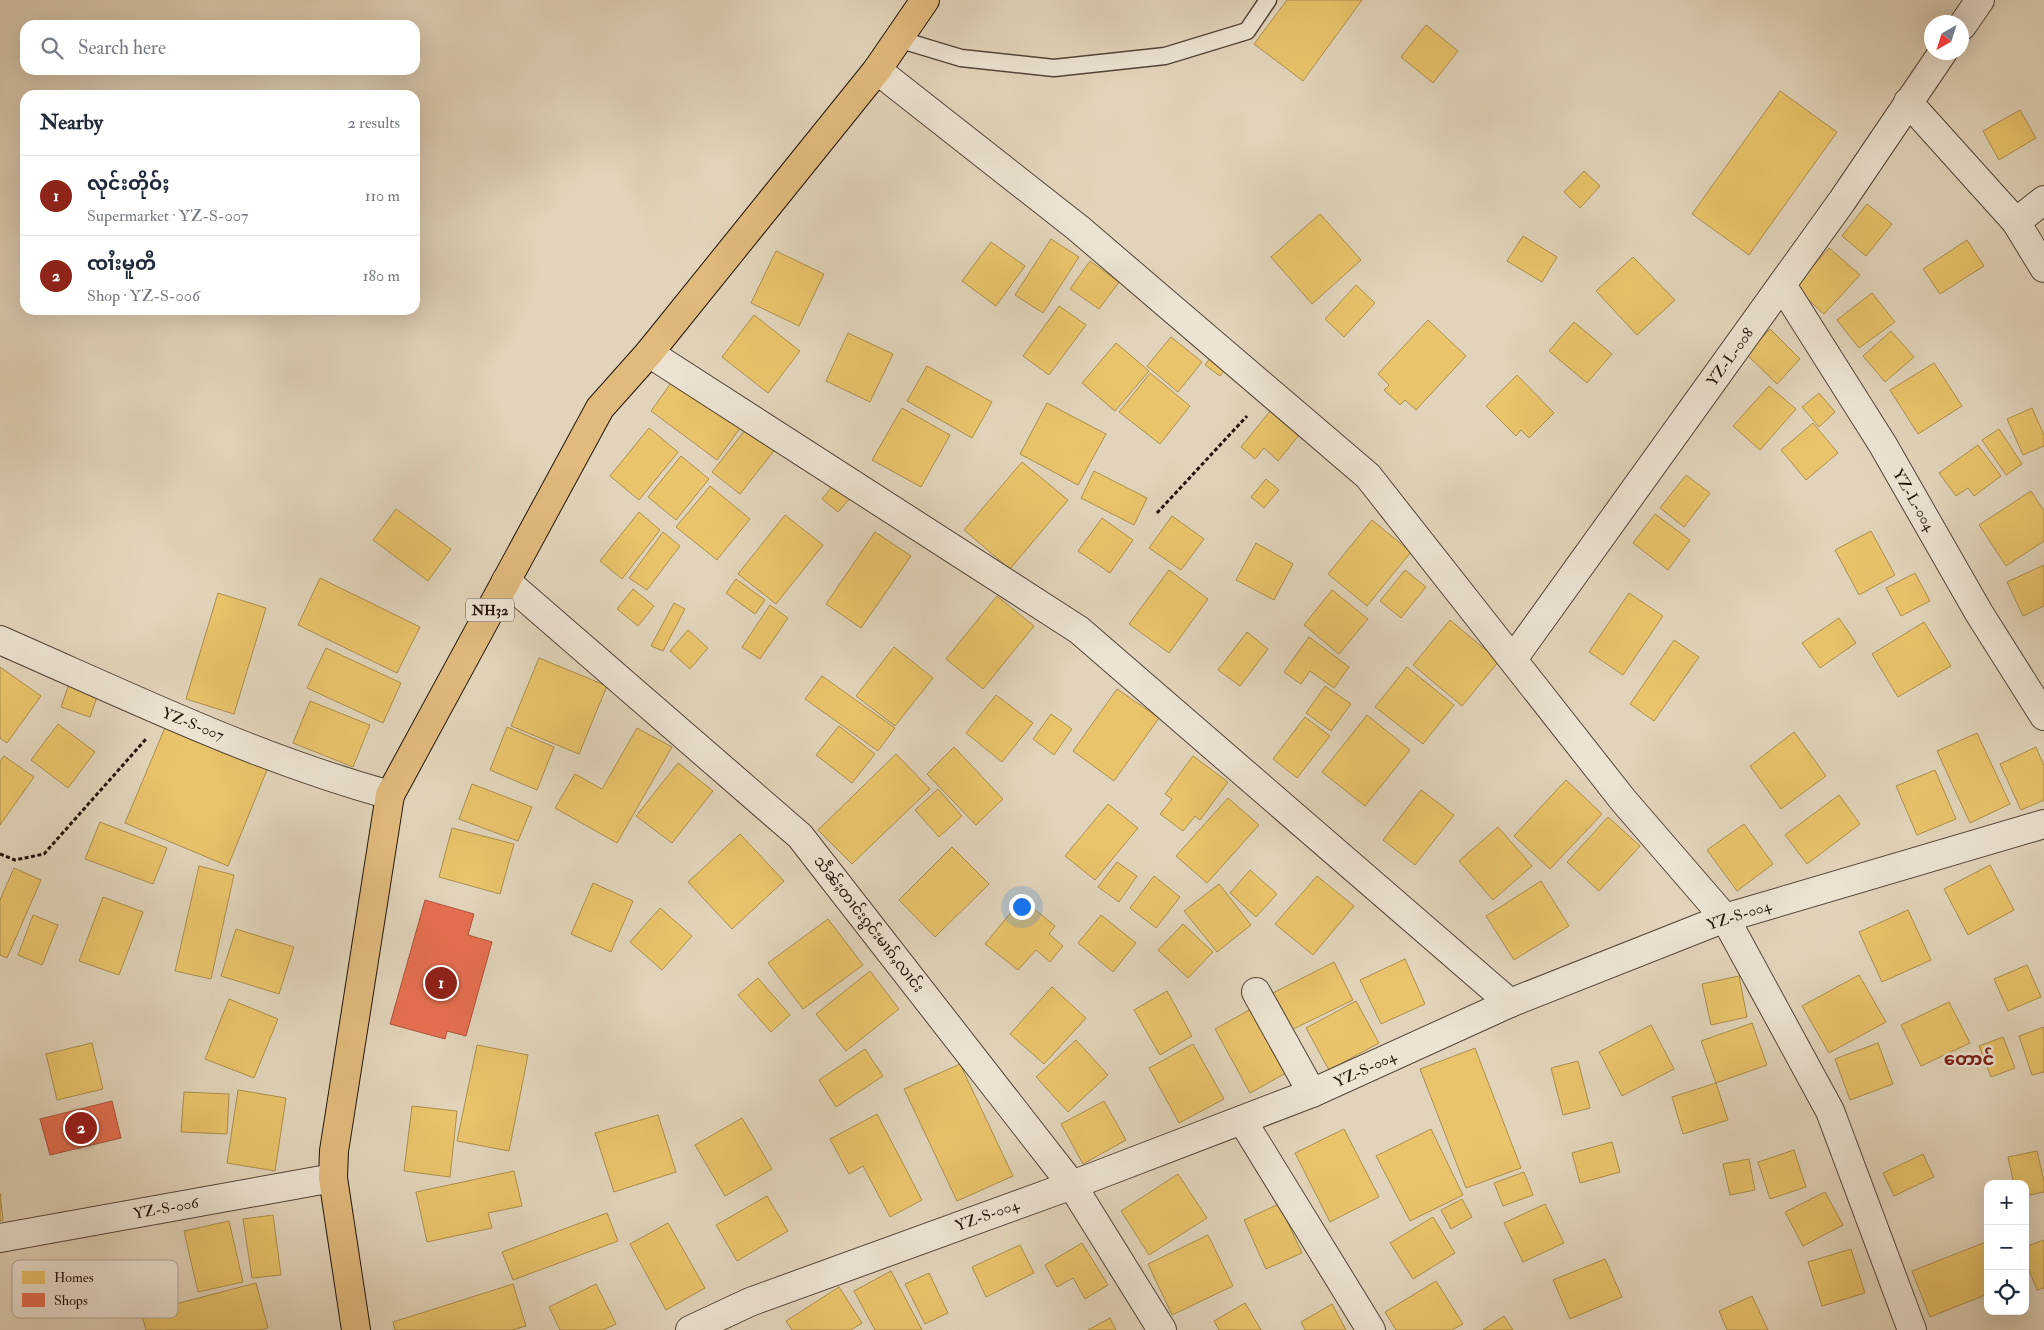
<!DOCTYPE html>
<html lang="en">
<head>
<meta charset="utf-8">
<style>
  :root { --surface:#fff; --page:#f6f6f7; --text:#1f2937; --muted:#747a83; --line:#e0e1e3; --accent:#8f2418 }
  body { margin:0; font-family:"IM FELL Double Pica","Noto Sans Myanmar",serif; background:var(--page); color:var(--text) }
  .controls { position:absolute; right:15px; bottom:15px; display:grid; overflow:hidden; border-radius:10px; box-shadow:0 5px 20px #0002 }
  .controls button { width:45px; height:45px; display:grid; place-items:center; padding:0; border:0; border-bottom:1px solid var(--line); background:var(--surface); color:var(--text); font:25px sans-serif }
  .compass { position:absolute; left:1924px; top:15px; width:45px; height:45px; border-radius:50%; background:var(--surface); box-shadow:0 5px 20px #0002; rotate:219deg }
  .you { position:absolute; left:1021px; top:906px; width:18px; height:18px; margin:-12px; border:4px solid #fff; border-radius:50%; background:#1a73e8; box-shadow:0 0 0 8px #1a73e833 }
  .badge { display:grid; place-items:center; width:32px; height:32px; border-radius:50%; background:var(--accent); color:#fff; font-size:16px; font-weight:700 }
  .pin { position:absolute; translate:-50% -50%; border:2px solid #fff; box-shadow:0 1px 5px #0006 }
  .list { margin:0; padding:0; list-style:none }
  h2 { display:flex; justify-content:space-between; align-items:center; height:65px; margin:0; padding:0 20px; font-size:21px }
  h2 small { font-size:16px; font-weight:400; color:var(--muted) }
  .list li { display:grid; grid-template-columns:32px 1fr auto; gap:15px; align-items:center; box-sizing:border-box; height:80px; padding:0 20px; border-top:1px solid var(--line) }
  .list b { display:block; font-size:19px; white-space:nowrap }
  .list p { margin:0; font-size:16px; white-space:nowrap; color:var(--muted) }
  .list em { font-size:16px; font-style:normal; color:var(--muted) }
  .icon { flex:none; width:28px; height:28px; fill:none; stroke:currentColor; stroke-width:2; stroke-linecap:round; stroke-linejoin:round }
  .map { position:relative; flex:none; width:2044px; height:1330px; overflow:hidden }
  .search { position:absolute; background:var(--surface); box-shadow:0 5px 20px #0002; left:20px; top:20px; width:400px; height:55px; display:flex; align-items:center; gap:12px; box-sizing:border-box; padding:0 18px; border-radius:15px; color:var(--muted); font-size:19px }
  .panel { position:absolute; background:var(--surface); box-shadow:0 5px 20px #0002; left:20px; top:90px; width:400px; height:225px; border-radius:15px }
  .map>svg:first-child { display:block }
</style>
</head>
<body>
<div class="map">
<svg width="2044" height="1330" viewBox="0 0 2044 1330">
  <rect width="100%" height="100%" fill="#e2d4ba"/>
  <filter id="stains"><feTurbulence type="fractalNoise" baseFrequency=".004" numOctaves="4"/><feColorMatrix values="0 0 0 0 .2 0 0 0 0 .09 0 0 0 0 .02 0 0 0 .5 -.17"/></filter>
  <radialGradient id="worn" r=".72"><stop offset=".6" stop-color="#630" stop-opacity="0"/><stop offset="1" stop-color="#630" stop-opacity=".3"/></radialGradient>
  <g fill="#e9c46a" stroke="#ad8f4e">
    <polygon points="1287,0 1362,0 1303,81 1254,44"/>
    <polygon points="1426,25 1458,51 1433,83 1401,57"/>
    <polygon points="1780,91 1837,132 1749,255 1692,214"/>
    <polygon points="2020,110 2036,138 1999,160 1983,131"/>
    <polygon points="1584,171 1600,186 1580,208 1564,192"/>
    <polygon points="1867,204 1892,224 1866,256 1842,236"/>
    <polygon points="1320,214 1361,260 1312,304 1271,257"/>
    <polygon points="1523,236 1557,257 1542,282 1507,261"/>
    <polygon points="1051,239 1079,257 1043,313 1015,295"/>
    <polygon points="1967,240 1984,266 1940,294 1923,269"/>
    <polygon points="991,242 1025,266 996,306 962,281"/>
    <polygon points="1829,248 1860,275 1824,314 1794,287"/>
    <polygon points="776,251 824,274 799,326 751,303"/>
    <polygon points="1633,257 1675,300 1637,335 1596,291"/>
    <polygon points="1090,261 1119,282 1099,309 1070,289"/>
    <polygon points="1356,285 1375,303 1344,337 1325,319"/>
    <polygon points="1872,293 1895,322 1859,348 1837,320"/>
    <polygon points="1059,306 1086,325 1049,375 1023,356"/>
    <polygon points="754,315 800,351 768,393 722,357"/>
    <polygon points="1428,320 1466,356 1416,410 1405,400 1400,405 1384,390 1389,385 1378,374"/>
    <polygon points="1574,322 1612,354 1587,383 1549,351"/>
    <polygon points="1770,329 1800,359 1777,384 1746,354"/>
    <polygon points="1891,331 1914,357 1885,382 1863,356"/>
    <polygon points="848,333 893,354 870,402 826,381"/>
    <polygon points="1171,337 1202,362 1178,392 1147,366"/>
    <polygon points="1116,343 1149,371 1115,411 1082,383"/>
    <polygon points="1217,349 1232,360 1220,376 1205,365"/>
    <polygon points="1934,363 1962,406 1918,434 1890,390"/>
    <polygon points="927,366 992,402 972,438 907,401"/>
    <polygon points="1150,373 1190,406 1160,444 1119,412"/>
    <polygon points="1517,375 1554,413 1529,438 1521,430 1516,436 1486,406"/>
    <polygon points="676,376 743,424 717,460 651,411"/>
    <polygon points="1769,386 1796,409 1760,450 1733,426"/>
    <polygon points="1819,393 1835,412 1819,427 1802,407"/>
    <polygon points="1047,403 1106,434 1078,485 1020,454"/>
    <polygon points="1275,405 1304,429 1278,461 1264,448 1255,459 1241,447"/>
    <polygon points="902,408 950,435 921,487 872,460"/>
    <polygon points="2032,408 2044,435 2044,446 2023,455 2007,419"/>
    <polygon points="1813,423 1838,453 1806,480 1781,450"/>
    <polygon points="749,425 777,447 740,494 712,472"/>
    <polygon points="649,428 678,452 639,500 610,476"/>
    <polygon points="1999,429 2022,464 2006,475 1982,440"/>
    <polygon points="1978,445 2001,476 1974,496 1968,488 1956,496 1939,473"/>
    <polygon points="681,456 709,479 676,520 648,497"/>
    <polygon points="1022,462 1068,500 1010,569 964,530"/>
    <polygon points="1094,471 1147,498 1134,525 1081,498"/>
    <polygon points="1686,475 1710,493 1684,527 1660,508"/>
    <polygon points="1266,479 1279,490 1264,508 1251,497"/>
    <polygon points="835,483 851,497 838,512 822,499"/>
    <polygon points="710,486 750,519 717,560 676,527"/>
    <polygon points="2031,491 2044,511 2044,541 2006,566 1979,525"/>
    <polygon points="396,509 451,549 428,581 373,540"/>
    <polygon points="639,512 660,530 622,579 600,561"/>
    <polygon points="1655,514 1690,540 1668,570 1633,543"/>
    <polygon points="785,515 823,545 776,604 738,574"/>
    <polygon points="1172,516 1204,539 1181,570 1149,548"/>
    <polygon points="1102,518 1133,540 1110,573 1078,551"/>
    <polygon points="1372,520 1411,552 1367,606 1328,574"/>
    <polygon points="1871,531 1895,575 1859,595 1835,550"/>
    <polygon points="663,532 680,546 647,590 629,578"/>
    <polygon points="875,532 911,556 861,628 826,604"/>
    <polygon points="1256,543 1293,564 1274,600 1236,580"/>
    <polygon points="2044,565 2044,606 2023,616 2007,582"/>
    <polygon points="1169,570 1208,599 1169,653 1129,624"/>
    <polygon points="1405,570 1426,587 1401,618 1380,601"/>
    <polygon points="1915,573 1930,601 1901,616 1886,588"/>
    <polygon points="320,578 420,627 397,673 298,625"/>
    <polygon points="736,579 765,600 755,614 726,593"/>
    <polygon points="633,589 654,606 638,626 617,609"/>
    <polygon points="1332,590 1368,619 1339,654 1304,625"/>
    <polygon points="218,593 266,608 234,714 186,699"/>
    <polygon points="1629,593 1663,616 1623,675 1589,652"/>
    <polygon points="997,596 1034,626 983,689 946,659"/>
    <polygon points="674,603 685,609 663,651 651,646"/>
    <polygon points="770,605 788,618 760,659 742,647"/>
    <polygon points="1839,618 1856,643 1820,668 1802,643"/>
    <polygon points="1450,620 1499,661 1462,706 1413,665"/>
    <polygon points="1924,622 1951,666 1898,697 1872,654"/>
    <polygon points="688,630 708,648 690,669 670,651"/>
    <polygon points="1247,632 1268,649 1240,686 1218,670"/>
    <polygon points="1309,637 1349,667 1334,688 1310,671 1301,684 1284,672"/>
    <polygon points="1674,640 1699,657 1654,721 1630,704"/>
    <polygon points="894,647 933,678 895,726 856,696"/>
    <polygon points="326,648 401,683 383,723 307,688"/>
    <polygon points="539,658 607,686 579,754 511,726"/>
    <polygon points="0,667 41,696 7,743 0,738"/>
    <polygon points="1407,667 1454,705 1423,744 1375,707"/>
    <polygon points="822,676 895,728 878,751 805,699"/>
    <polygon points="71,678 100,688 90,717 61,707"/>
    <polygon points="1325,686 1351,704 1331,731 1306,713"/>
    <polygon points="1117,689 1159,718 1114,781 1073,751"/>
    <polygon points="996,695 1033,723 1002,762 966,733"/>
    <polygon points="310,701 370,725 353,767 293,743"/>
    <polygon points="1051,714 1072,729 1054,755 1033,739"/>
    <polygon points="1367,715 1410,750 1365,806 1322,772"/>
    <polygon points="1305,717 1330,736 1297,778 1273,759"/>
    <polygon points="169,718 271,760 228,866 125,823"/>
    <polygon points="58,724 95,752 68,788 31,760"/>
    <polygon points="839,726 875,754 852,783 816,755"/>
    <polygon points="507,727 554,747 537,790 490,770"/>
    <polygon points="637,728 672,747 617,843 555,808 575,774 602,789"/>
    <polygon points="1794,732 1826,776 1781,809 1750,766"/>
    <polygon points="1977,733 2010,804 1970,823 1937,751"/>
    <polygon points="954,747 1003,799 976,825 927,774"/>
    <polygon points="2036,747 2044,766 2044,800 2021,810 2000,764"/>
    <polygon points="896,754 930,789 852,864 818,830"/>
    <polygon points="4,756 34,777 0,825 0,761"/>
    <polygon points="1193,756 1228,782 1200,820 1195,816 1183,831 1160,814 1172,799 1165,794"/>
    <polygon points="678,763 713,791 672,843 636,816"/>
    <polygon points="1935,770 1956,819 1917,835 1896,786"/>
    <polygon points="1566,780 1602,814 1550,869 1514,836"/>
    <polygon points="472,784 532,807 518,841 459,819"/>
    <polygon points="938,789 962,816 939,837 915,810"/>
    <polygon points="1421,790 1454,815 1415,865 1383,840"/>
    <polygon points="1839,795 1860,824 1807,864 1785,835"/>
    <polygon points="1228,798 1259,825 1207,883 1176,856"/>
    <polygon points="1108,804 1138,828 1095,880 1065,856"/>
    <polygon points="1608,817 1640,846 1599,891 1567,862"/>
    <polygon points="100,822 167,848 153,884 85,859"/>
    <polygon points="1744,824 1773,864 1737,891 1707,850"/>
    <polygon points="1498,827 1532,866 1493,900 1459,861"/>
    <polygon points="452,828 514,844 500,894 439,877"/>
    <polygon points="740,834 784,881 732,929 688,882"/>
    <polygon points="952,847 989,884 935,937 899,900"/>
    <polygon points="1117,862 1137,876 1119,902 1098,887"/>
    <polygon points="1990,865 2014,910 1968,935 1944,889"/>
    <polygon points="199,866 234,875 211,979 175,971"/>
    <polygon points="14,868 41,880 7,958 0,955 0,900"/>
    <polygon points="1250,870 1277,894 1256,917 1230,893"/>
    <polygon points="1154,876 1180,897 1156,928 1130,908"/>
    <polygon points="1317,876 1354,906 1313,955 1275,924"/>
    <polygon points="1541,881 1569,926 1514,960 1486,916"/>
    <polygon points="593,883 633,901 611,952 571,934"/>
    <polygon points="1219,884 1251,925 1217,952 1184,911"/>
    <polygon points="103,897 143,912 119,975 79,961"/>
    <polygon points="1022,899 1055,926 1049,934 1063,946 1050,962 1036,950 1018,970 985,944"/>
    <polygon points="660,908 692,936 662,970 630,942"/>
    <polygon points="1908,910 1931,960 1882,982 1859,932"/>
    <polygon points="33,915 58,925 42,965 18,955"/>
    <polygon points="1101,915 1136,943 1113,972 1078,943"/>
    <polygon points="828,919 863,965 803,1009 768,963"/>
    <polygon points="1183,924 1213,952 1188,978 1158,950"/>
    <polygon points="236,929 294,947 279,994 221,976"/>
    <polygon points="1405,959 1425,1004 1381,1024 1360,980"/>
    <polygon points="1334,962 1353,1000 1285,1033 1267,996"/>
    <polygon points="2027,965 2041,997 2008,1011 1994,979"/>
    <polygon points="870,971 899,1009 846,1051 816,1014"/>
    <polygon points="1859,975 1886,1022 1829,1053 1802,1006"/>
    <polygon points="1739,976 1747,1017 1711,1025 1702,984"/>
    <polygon points="758,978 790,1015 771,1032 738,995"/>
    <polygon points="1052,987 1086,1018 1044,1064 1010,1034"/>
    <polygon points="1167,991 1192,1036 1160,1055 1134,1010"/>
    <polygon points="229,999 278,1019 254,1078 205,1059"/>
    <polygon points="1356,1001 1379,1043 1329,1070 1306,1028"/>
    <polygon points="1949,1002 1970,1043 1921,1066 1901,1025"/>
    <polygon points="1251,1009 1286,1073 1250,1093 1215,1029"/>
    <polygon points="1752,1023 1767,1065 1716,1083 1701,1041"/>
    <polygon points="1651,1025 1674,1069 1622,1096 1599,1052"/>
    <polygon points="2044,1027 2044,1072 2032,1075 2019,1036"/>
    <polygon points="2003,1037 2015,1068 1991,1077 1979,1046"/>
    <polygon points="1076,1040 1108,1075 1068,1112 1036,1077"/>
    <polygon points="92,1043 103,1089 57,1100 46,1054"/>
    <polygon points="1878,1043 1893,1084 1850,1100 1835,1059"/>
    <polygon points="1193,1044 1224,1099 1179,1123 1149,1068"/>
    <polygon points="477,1045 528,1055 509,1151 457,1141"/>
    <polygon points="1475,1048 1521,1168 1466,1188 1420,1069"/>
    <polygon points="865,1049 883,1076 836,1107 819,1080"/>
    <polygon points="1578,1061 1590,1108 1563,1115 1551,1068"/>
    <polygon points="960,1064 1013,1176 957,1201 904,1089"/>
    <polygon points="1716,1083 1728,1120 1683,1134 1672,1097"/>
    <polygon points="238,1090 286,1098 275,1171 227,1163"/>
    <polygon points="184,1092 229,1094 227,1134 181,1132"/>
    <polygon points="1104,1101 1126,1140 1083,1164 1061,1124"/>
    <polygon points="412,1106 457,1111 450,1177 404,1171"/>
    <polygon points="877,1114 922,1200 890,1217 863,1166 849,1174 830,1139"/>
    <polygon points="658,1115 676,1172 614,1192 595,1133"/>
    <polygon points="742,1118 772,1169 725,1196 695,1145"/>
    <polygon points="1344,1129 1379,1197 1330,1222 1295,1153"/>
    <polygon points="1431,1129 1463,1195 1410,1221 1376,1156"/>
    <polygon points="1612,1142 1620,1172 1580,1183 1572,1153"/>
    <polygon points="1794,1150 1806,1187 1770,1199 1758,1162"/>
    <polygon points="2037,1151 2044,1181 2044,1192 2025,1196 2025,1184 2014,1184 2008,1157"/>
    <polygon points="1923,1154 1934,1177 1894,1196 1883,1173"/>
    <polygon points="1749,1159 1755,1190 1730,1195 1723,1164"/>
    <polygon points="514,1171 522,1206 488,1213 492,1228 427,1242 416,1192"/>
    <polygon points="1524,1172 1533,1195 1503,1206 1494,1183"/>
    <polygon points="1178,1174 1207,1218 1149,1255 1121,1211"/>
    <polygon points="1825,1192 1843,1225 1803,1246 1785,1212"/>
    <polygon points="0,1193 3,1220 0,1221"/>
    <polygon points="767,1196 788,1231 737,1261 716,1225"/>
    <polygon points="1462,1199 1472,1217 1451,1229 1441,1210"/>
    <polygon points="1279,1204 1302,1253 1266,1269 1244,1220"/>
    <polygon points="1545,1204 1564,1243 1523,1262 1504,1223"/>
    <polygon points="607,1213 618,1241 513,1280 502,1252"/>
    <polygon points="273,1215 281,1275 252,1278 243,1219"/>
    <polygon points="1433,1217 1455,1253 1413,1279 1390,1243"/>
    <polygon points="229,1221 243,1282 198,1292 184,1231"/>
    <polygon points="668,1223 705,1288 666,1310 630,1244"/>
    <polygon points="1208,1235 1233,1286 1172,1315 1148,1264"/>
    <polygon points="2044,1240 2044,1288 2037,1290 2025,1260 2025,1247"/>
    <polygon points="1986,1242 1988,1246 1988,1294 1930,1317 1912,1271"/>
    <polygon points="1082,1243 1108,1285 1085,1299 1073,1278 1057,1287 1045,1265"/>
    <polygon points="1020,1245 1034,1273 986,1297 972,1267"/>
    <polygon points="1851,1249 1865,1293 1822,1306 1808,1262"/>
    <polygon points="1605,1259 1622,1297 1570,1319 1553,1280"/>
    <polygon points="891,1271 922,1330 875,1330 854,1291"/>
    <polygon points="929,1273 948,1313 925,1324 905,1284"/>
    <polygon points="1436,1281 1463,1324 1452,1330 1396,1330 1385,1312"/>
    <polygon points="256,1283 268,1328 259,1330 146,1330 141,1313"/>
    <polygon points="513,1284 526,1326 512,1330 395,1330 393,1322"/>
    <polygon points="596,1284 616,1324 603,1330 560,1330 549,1307"/>
    <polygon points="839,1287 862,1323 851,1330 792,1330 786,1321"/>
    <polygon points="1752,1296 1768,1330 1727,1330 1719,1311"/>
    <polygon points="1245,1303 1261,1330 1219,1330 1214,1321"/>
    <polygon points="1332,1304 1346,1330 1305,1330 1301,1322"/>
    <polygon points="1504,1316 1513,1330 1483,1330"/>
    <polygon points="1110,1318 1116,1330 1088,1330"/>
  </g>
  <g fill="#e76f51" stroke="#ac543c">
    <polygon points="425,900 474,914 468,935 492,942 466,1036 447,1031 445,1039 390,1024"/>
    <polygon points="112,1101 121,1138 50,1155 40,1119"/>
  </g>
  <g fill="none" stroke-linecap="round" stroke-linejoin="round">
    <defs>
      <polyline id="lane" points="898,39 961,58 1054,68 1165,56 1247,31 1268,0"/>
      <g id="street">
        <polyline points="1962,26 1980,0"/>
        <polyline points="877,70 1078,228 1368,476 1623,800 1725,918 1830,1111 1912,1330"/>
        <polyline points="1908,102 2016,222 2044,268"/>
        <polyline points="2016,222 2044,200"/>
        <polyline points="1782,285 1883,445 1979,613 2044,716"/>
        <polyline points="649,353 1079,630 1510,1003"/>
        <polyline points="506,581 800,836 1072,1185 1162,1330"/>
        <path d="M0,640C128,696 255,758 390,795"/>
        <polyline points="1513,659 1842,201 1943,52"/>
        <polyline points="1256,992 1312,1093"/>
        <polyline points="1242,1120 1371,1330"/>
        <polyline points="0,1238 333,1178"/>
        <polyline points="690,1330 750,1302 1072,1185 1312,1093 1510,1003 1725,918 2044,824"/>
      </g>
      <polyline id="highway" points="356,1330 333,1178 334,1151 390,795 600,408 649,353 877,70 925,0"/>
    </defs>
    <use href="#lane" stroke="#524437" stroke-width="19"/>
    <use href="#street" stroke="#524437" stroke-width="30"/>
    <use href="#highway" stroke="#22140b" stroke-width="30"/>
    <g stroke="#22140b" stroke-width="3" stroke-dasharray="4 2.5" stroke-linecap="butt">
      <polyline points="1157,513 1247,416"/>
      <polyline points="0,854 15,860 44,854 146,739"/>
    </g>
    <use href="#lane" stroke="#ece3d2" stroke-width="16"/>
    <use href="#street" stroke="#ece3d2" stroke-width="28"/>
    <use href="#highway" stroke="#e1ba7d" stroke-width="28"/>
  </g>
  <g text-anchor="middle" stroke-width="5" stroke-linejoin="round" paint-order="stroke">
    <rect fill="#ece3d2" stroke="#5f5247" stroke-width="1" x="466" y="598.5" width="48" height="23" rx="4"/>
    <g font-size="14" font-weight="bold" fill="#22140b">
      <text x="490" y="615">NH32</text>
    </g>
    <g font-size="15" fill="#22140b" stroke="#ece3d2">
      <text transform="translate(1730 357) rotate(-54)" y="5">YZ-L-008</text>
      <text transform="translate(1914 500) rotate(60)" y="5">YZ-L-004</text>
      <text transform="translate(193 724) rotate(22)" y="5">YZ-S-007</text>
      <text transform="translate(1739 915) rotate(-18)" y="5">YZ-S-004</text>
      <text transform="translate(869 924) rotate(52)" y="5">သဵၼ်ႈတၢင်းၵွင်းမၢၵ်ႇလၢင်း</text>
      <text transform="translate(1365 1069) rotate(-25)" y="5">YZ-S-004</text>
      <text transform="translate(166 1208) rotate(-10)" y="5">YZ-S-006</text>
      <text transform="translate(987 1215) rotate(-20)" y="5">YZ-S-004</text>
    </g>
    <g font-size="18" font-weight="bold" fill="#7a1f14" stroke="#ece3d2">
      <text x="1969" y="1065">တောင်</text>
    </g>
  </g>
  <rect x="12" y="1260" width="166" height="58" rx="8" fill="#ece3d2" stroke="#afa596" stroke-width="1"/>
  <rect x="22" y="1271" width="23" height="13" fill="#e9c46a"/>
  <rect x="22" y="1293" width="23" height="14" fill="#e76f51"/>
  <g font-size="14" fill="#22140b">
    <text x="54" y="1282">Homes</text>
    <text x="54" y="1305">Shops</text>
  </g>
  <rect width="100%" height="100%" filter="url(#stains)"/>
  <rect width="100%" height="100%" fill="url(#worn)"/>
</svg>
<div class="controls">
<button>+</button>
<button>−</button>
<button><svg class="icon" aria-label="locate" viewBox="0 0 24 24"><circle cx="12" cy="12" r="6"/><path d="M12 2v4M12 18v4M2 12h4M18 12h4"/></svg></button>
</div>
<svg class="compass" viewBox="-18 -18 36 36"><path d="M0-13l5 13h-10z" fill="#e53935"/><path d="M0 13l5-13h-10z" fill="#747a83"/></svg>
<div class="you"></div>
<div class="pin badge" style="left:441px;top:983px">1</div>
<div class="pin badge" style="left:81px;top:1128px">2</div>
<div class="search"><svg class="icon" aria-label="search" viewBox="0 0 24 24"><circle cx="10" cy="10" r="6"/><path d="M15 15l6 6"/></svg>Search here</div>
<section class="panel">
<h2>Nearby<small>2 results</small></h2>
<ul class="list">
<li><span class="badge">1</span><div><b>လုင်းတိုဝ်ႈ</b><p>Supermarket · YZ-S-007</p></div><em>110 m</em></li>
<li><span class="badge">2</span><div><b>ၸၢႆးမူတီ</b><p>Shop · YZ-S-006</p></div><em>180 m</em></li>
</ul>
</section>
</div>
</body>
</html>
